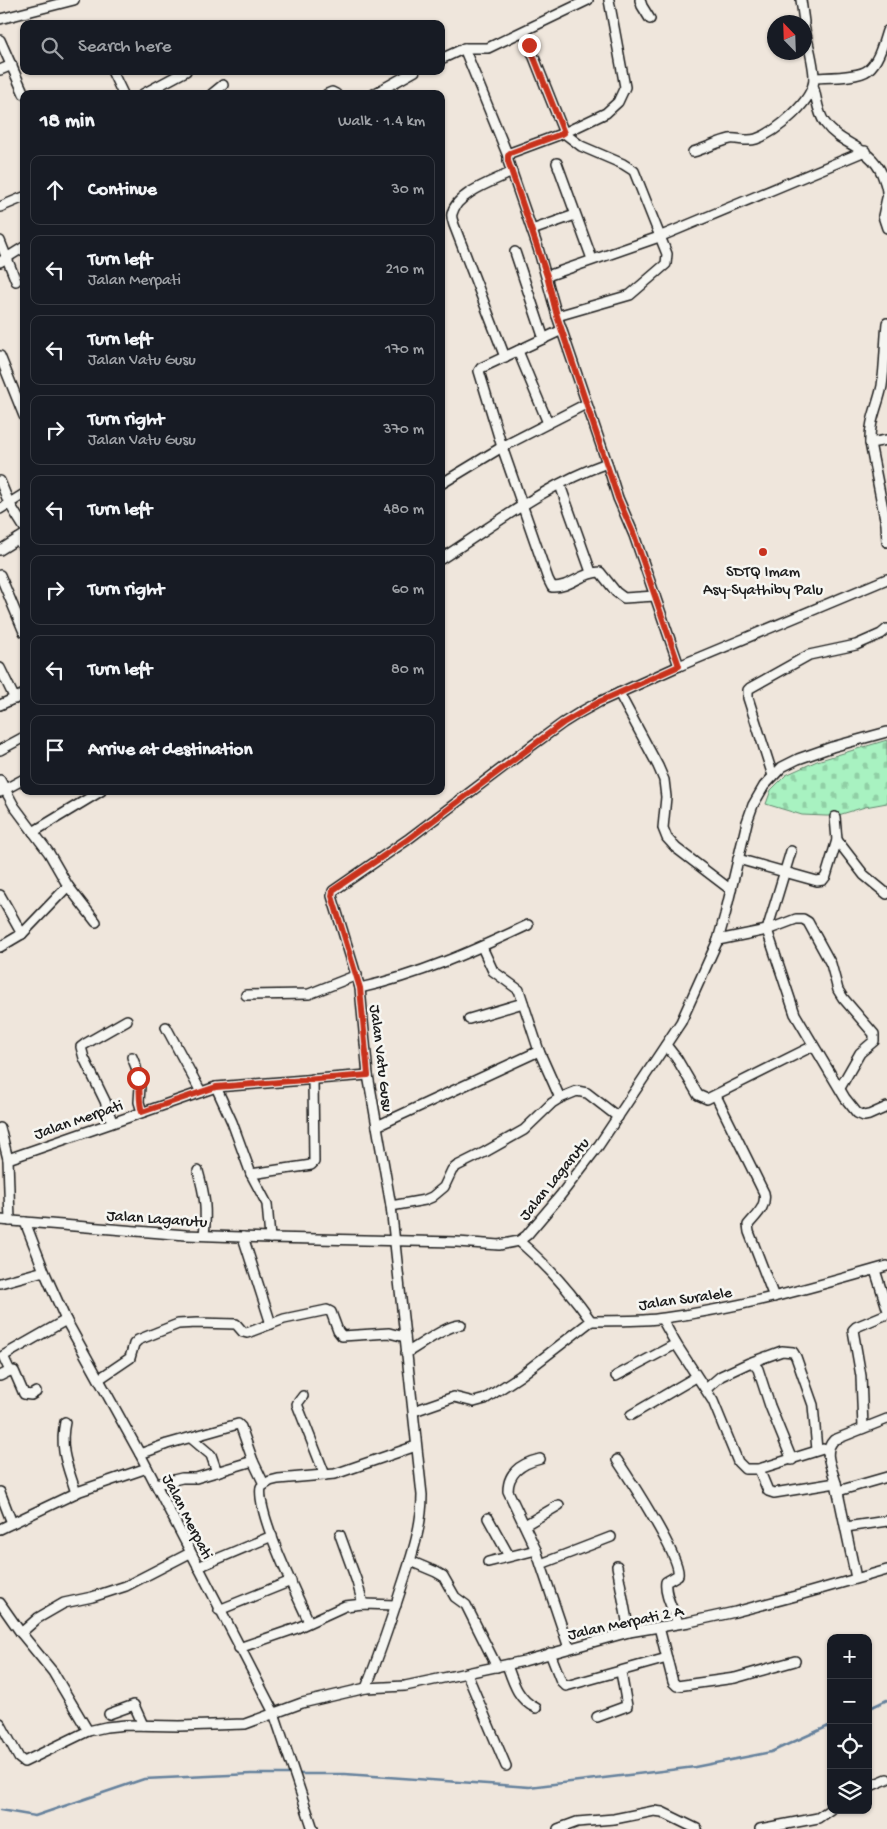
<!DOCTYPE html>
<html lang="en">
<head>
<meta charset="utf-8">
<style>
  :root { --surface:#171b24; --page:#20242c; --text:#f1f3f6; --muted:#9ea1a6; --line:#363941 }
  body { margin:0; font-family:"Gochi Hand",sans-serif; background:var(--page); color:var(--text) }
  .controls { position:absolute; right:15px; bottom:15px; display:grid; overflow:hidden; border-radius:10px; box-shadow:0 1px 4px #0004 }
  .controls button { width:45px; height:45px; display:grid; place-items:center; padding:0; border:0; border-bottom:1px solid var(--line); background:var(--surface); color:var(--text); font:25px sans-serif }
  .compass { position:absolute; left:767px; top:15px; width:45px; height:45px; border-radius:50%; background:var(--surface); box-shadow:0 1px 4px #0004; rotate:337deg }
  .stop { position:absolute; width:15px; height:15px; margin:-11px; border:4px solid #c8321e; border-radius:50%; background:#fff }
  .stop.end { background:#c8321e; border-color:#fff; box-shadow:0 1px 5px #0008 }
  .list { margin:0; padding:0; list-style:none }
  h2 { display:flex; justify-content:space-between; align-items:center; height:65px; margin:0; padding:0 20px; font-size:21px }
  h2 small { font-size:16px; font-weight:400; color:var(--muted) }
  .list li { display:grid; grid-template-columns:32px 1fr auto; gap:15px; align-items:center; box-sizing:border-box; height:70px; margin:0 10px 10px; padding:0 10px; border:1px solid var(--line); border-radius:10px }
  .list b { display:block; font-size:19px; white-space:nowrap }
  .list p { margin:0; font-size:16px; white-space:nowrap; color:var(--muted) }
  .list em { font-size:16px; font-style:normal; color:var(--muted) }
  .icon { flex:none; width:28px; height:28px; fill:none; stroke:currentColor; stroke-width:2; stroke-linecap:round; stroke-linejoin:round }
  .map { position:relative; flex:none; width:887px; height:1829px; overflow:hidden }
  .search { position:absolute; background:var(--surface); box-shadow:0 1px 4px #0004; left:20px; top:20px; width:425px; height:55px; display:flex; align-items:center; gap:12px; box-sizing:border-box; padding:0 18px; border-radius:10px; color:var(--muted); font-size:19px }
  .panel { position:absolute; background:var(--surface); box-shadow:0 1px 4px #0004; left:20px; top:90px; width:425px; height:705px; border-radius:10px }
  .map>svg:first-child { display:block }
</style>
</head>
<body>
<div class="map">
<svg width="887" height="1829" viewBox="0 0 887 1829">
  <defs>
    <pattern id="cemetery-stones" width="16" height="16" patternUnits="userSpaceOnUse" patternTransform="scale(1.25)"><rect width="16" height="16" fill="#a8f2c1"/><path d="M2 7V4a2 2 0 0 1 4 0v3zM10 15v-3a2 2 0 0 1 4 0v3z" fill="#90cfa5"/></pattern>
  </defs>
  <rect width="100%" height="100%" fill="#efe6dc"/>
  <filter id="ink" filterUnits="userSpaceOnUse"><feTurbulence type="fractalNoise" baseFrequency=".02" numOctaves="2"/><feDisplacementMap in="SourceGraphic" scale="10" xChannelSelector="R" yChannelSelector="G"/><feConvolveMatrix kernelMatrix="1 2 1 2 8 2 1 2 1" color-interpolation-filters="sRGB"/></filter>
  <g filter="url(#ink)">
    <polygon fill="url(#cemetery-stones)" stroke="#62876e" points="887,740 887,803 865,807 835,816 826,816 802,815 766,804 771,790 786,775 817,761"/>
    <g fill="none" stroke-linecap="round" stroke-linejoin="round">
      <g stroke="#65819c" stroke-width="2.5">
        <polyline points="868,1709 887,1700"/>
        <polyline points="0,1810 35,1816 144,1779 251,1774 345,1774 529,1787 695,1767 771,1752 831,1725"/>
      </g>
      <defs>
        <g id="minor">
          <polyline points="640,0 642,6 650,19"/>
          <polyline points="801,0 804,22"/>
          <polyline points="0,19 74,0"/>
          <polyline points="524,32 564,133 581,146 623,164 634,171 667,254 666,264 630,295 557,316"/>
          <polyline points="0,40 24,94"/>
          <polyline points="441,59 465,48 488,48 588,0"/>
          <polyline points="0,70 12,65"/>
          <polyline points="112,71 123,94"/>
          <path d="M814,78C827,77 858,78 868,70C879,61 883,43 887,31"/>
          <path d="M813,86C817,98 817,112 825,123C841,146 869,145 882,174C884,180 887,186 887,193"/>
          <polyline points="143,94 186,71"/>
          <polyline points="212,94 223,85"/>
          <polyline points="327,94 332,92 336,94"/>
          <polyline points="374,94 415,71"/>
          <path d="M693,152C704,149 720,141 730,139C738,138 747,142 756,139C776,132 814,101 814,78C814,62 807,41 804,25"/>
          <polyline points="508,156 510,153 564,133 606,113 618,102 625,87 609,0"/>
          <polyline points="557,163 592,259"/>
          <polyline points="887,198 883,216 887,228"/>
          <polyline points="0,207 24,197"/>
          <polyline points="532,230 575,215"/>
          <polyline points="0,241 16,281"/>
          <polyline points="515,252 544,339"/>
          <polyline points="0,262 24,247"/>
          <polyline points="547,276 659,237 865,151"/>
          <path d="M887,323C885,343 885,365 882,386C878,406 869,421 870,443L886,524L887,542"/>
          <path d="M562,330L481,368L479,371L502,447L548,579L552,587C570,588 582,572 600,572L616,592L624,598L655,596"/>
          <polyline points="518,351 548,423"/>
          <polyline points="0,356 24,416"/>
          <path d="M505,357L454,225C453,222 451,217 452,214C456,193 494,181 512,172"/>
          <polyline points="870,443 887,440"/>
          <polyline points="607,463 618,498 634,535 679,666"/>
          <polyline points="0,481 9,503 24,527"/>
          <polyline points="441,484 502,447 586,404"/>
          <polyline points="560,485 591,572"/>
          <polyline points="0,509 24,494"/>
          <polyline points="18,539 24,549"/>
          <polyline points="0,550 24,535"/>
          <path d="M441,559C494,525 547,484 607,463L557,316L538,248L508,161V156L464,48"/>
          <polyline points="0,575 24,632"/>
          <polyline points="0,668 15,699"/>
          <polyline points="619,693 658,766 664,780 666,797 663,828 667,838 676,848 731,890"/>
          <polyline points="0,705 24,694"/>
          <polyline points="0,750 24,737"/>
          <polyline points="773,776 748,698 748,690 750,688 809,655 856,645 881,634 887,629"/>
          <polyline points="0,780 14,806 49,853 68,886 96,922"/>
          <polyline points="0,792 24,779"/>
          <polyline points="33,832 101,791"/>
          <polyline points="837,840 864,875 887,894"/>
          <polyline points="791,851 767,930 795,1014 845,1098 857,1113 864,1116 869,1115 887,1107"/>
          <polyline points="738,859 817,881 823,880 826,876 837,840 835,817"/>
          <polyline points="0,895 22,934"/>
          <polyline points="718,940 767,930 796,919 803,919 808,922 831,964 838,990 843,998 874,1034 874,1041 860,1053 840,1088"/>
          <polyline points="0,947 22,934 68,886"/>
          <path d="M360,988C419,975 473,951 528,925"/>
          <polyline points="246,995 309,994 357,975"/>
          <polyline points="469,1019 523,1003"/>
          <polyline points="166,1027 201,1092"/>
          <polyline points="666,1045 677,1059 698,1095 707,1099 813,1046"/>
          <polyline points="539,1051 560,1098"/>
          <polyline points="132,1057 136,1067 140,1086 139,1102 142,1112"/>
          <polyline points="216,1087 232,1122 251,1174 267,1204 270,1238"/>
          <path d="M716,1096L764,1193C767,1207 756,1215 748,1225L749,1232L774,1297"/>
          <polyline points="112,1122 105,1101 84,1058 81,1047 85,1044 127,1020"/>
          <polyline points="377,1126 539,1051 519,990 493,971 482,947"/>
          <polyline points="0,1128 8,1159"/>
          <path d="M198,1171C205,1196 207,1210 204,1235"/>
          <polyline points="251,1174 305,1166 311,1165 314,1162 313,1079"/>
          <polyline points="391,1206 425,1200 432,1197 444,1187 452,1170 457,1166 485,1152 524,1130 552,1103 560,1098 577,1091 587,1093 618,1117"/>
          <polyline points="0,1220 186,1235 270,1238 457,1242 499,1245 519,1241 527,1235 560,1196 599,1145 681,1022 718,940 725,915 747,822 753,805 764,786 782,767 798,759 832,747 887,732"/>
          <polyline points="10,1221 8,1159 216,1087 368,1075"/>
          <polyline points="25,1222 44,1271 66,1320 140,1454 274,1713 313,1829"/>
          <polyline points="243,1237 271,1324"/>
          <path d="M519,1241C547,1265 570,1291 591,1321"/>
          <polyline points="875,1270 887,1308"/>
          <polyline points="0,1283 44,1271"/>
          <polyline points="662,1319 676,1344 713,1401 738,1462 745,1469 759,1469 768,1491 774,1493 836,1483 856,1578"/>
          <path d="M591,1321C615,1320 640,1322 664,1318C739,1308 814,1287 887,1266"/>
          <path d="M406,1353C419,1346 448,1324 461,1325"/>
          <polyline points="752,1362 782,1351 793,1352 796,1357 813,1405 817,1450"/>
          <polyline points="10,1371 14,1371 24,1394 31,1395 36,1392"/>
          <polyline points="0,1376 10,1371 3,1356 66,1320"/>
          <polyline points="616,1376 676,1344"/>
          <polyline points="99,1379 130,1358 134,1344 138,1340 178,1324 197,1323 236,1324 243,1332 247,1333 284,1319 327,1310 331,1312 338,1331 342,1336 389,1333 405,1337"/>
          <polyline points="706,1389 721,1376 749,1363 753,1363 758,1369 770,1406 792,1460"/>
          <polyline points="303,1396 297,1404 325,1475"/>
          <polyline points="414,1411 454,1397 474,1402 485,1399 520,1376 591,1321"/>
          <polyline points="631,1415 696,1377"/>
          <path d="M65,1422C59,1450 68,1467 76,1493"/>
          <polyline points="863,1428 861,1376 853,1330 856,1327 887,1314"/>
          <polyline points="191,1438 211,1455 217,1472"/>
          <polyline points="140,1454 167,1444 238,1424 241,1427 253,1461 264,1484"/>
          <path d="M617,1460C629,1478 682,1559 678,1575L666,1582C664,1595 674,1611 678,1623"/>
          <polyline points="759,1469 823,1449"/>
          <path d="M836,1483C832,1468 822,1452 834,1440L887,1419"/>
          <polyline points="156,1484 182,1478 196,1478 253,1461"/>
          <polyline points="838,1491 887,1477"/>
          <polyline points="0,1492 12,1523"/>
          <polyline points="488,1518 509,1556"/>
          <polyline points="525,1525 559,1505"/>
          <polyline points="846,1527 887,1521"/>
          <polyline points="0,1529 80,1491 147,1468"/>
          <polyline points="340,1535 357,1582 363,1604"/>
          <path d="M536,1550L508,1491C508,1472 523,1463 540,1459"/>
          <polyline points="410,1561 436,1572 443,1576 455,1597 466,1605 497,1667"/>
          <polyline points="488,1562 536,1550 569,1648"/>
          <polyline points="541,1564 611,1537"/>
          <polyline points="617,1566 629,1632"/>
          <polyline points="198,1567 272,1536"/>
          <polyline points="0,1603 21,1633 38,1618 64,1603 92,1597 126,1586 190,1553"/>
          <polyline points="219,1610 291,1581"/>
          <path d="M309,1622C297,1595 256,1513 261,1487L270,1481L278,1479L335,1474L416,1446"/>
          <polyline points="659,1627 673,1682 677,1686 735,1678 795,1661"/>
          <polyline points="21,1633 53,1672 88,1731"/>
          <polyline points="239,1648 297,1628 345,1606 363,1604 396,1605"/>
          <polyline points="550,1653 561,1681 566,1686 667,1658"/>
          <path d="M507,1665C513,1682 518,1700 536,1708"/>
          <polyline points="467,1674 506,1766"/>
          <path d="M366,1688C379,1656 390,1623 401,1589C411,1558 422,1528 422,1495L391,1206L368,1075L360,988L332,896L333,891L407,840L530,747L563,723L579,713L599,702L679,666L887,579"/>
          <polyline points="109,1714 134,1705 143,1725"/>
          <polyline points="597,1717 627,1706 621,1672"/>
          <polyline points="0,1723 19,1758 24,1762 88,1731 106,1727 126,1725 179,1726 245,1724 302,1703 366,1688 405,1686 524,1661 629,1632 689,1622 735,1612 803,1594 887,1570"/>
          <polyline points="868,1787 887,1779"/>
          <polyline points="558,1829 577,1822 614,1819 654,1811 662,1812 697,1829"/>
          <polyline points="760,1829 818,1818 831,1809"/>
        </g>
      </defs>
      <use href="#minor" stroke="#1c1c1c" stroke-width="12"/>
      <use href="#minor" stroke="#f6f6f2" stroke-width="9"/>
    </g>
  </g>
  <g fill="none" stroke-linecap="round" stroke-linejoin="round" filter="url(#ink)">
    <path stroke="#c8321e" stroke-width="6" d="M138,1078C141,1089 138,1100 142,1112L216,1087L368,1075L360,988L332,896L333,890L407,840L563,723L599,702L679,666L634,535L618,498L557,316L547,276L508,161V156L510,153L564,133L529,45"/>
  </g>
  <circle fill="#c8321e" stroke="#f6f6f2" stroke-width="2" cx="763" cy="552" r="5"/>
  <g text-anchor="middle" stroke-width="5" stroke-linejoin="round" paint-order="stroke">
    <g font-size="16" fill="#1c1c1c" stroke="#f6f6f2">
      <text x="763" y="576">SDTQ Imam<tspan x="763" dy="18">Asy-Syathiby Palu</tspan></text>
    </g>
    <g font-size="16" fill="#1c1c1c" stroke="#f6f6f2">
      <text transform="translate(383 1058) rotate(83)" y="6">Jalan Vatu Gusu</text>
      <text transform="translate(78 1118) rotate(-19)" y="6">Jalan Merpati</text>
      <text transform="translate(553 1178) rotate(-51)" y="6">Jalan Lagarutu</text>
      <text transform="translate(157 1217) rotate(4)" y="6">Jalan Lagarutu</text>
      <text transform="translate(685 1297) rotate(-8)" y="6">Jalan Suralele</text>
      <text transform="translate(189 1516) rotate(63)" y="6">Jalan Merpati</text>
      <text transform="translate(625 1621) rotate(-12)" y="6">Jalan Merpati 2 A</text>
    </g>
  </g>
</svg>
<div class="controls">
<button>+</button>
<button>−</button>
<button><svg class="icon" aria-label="locate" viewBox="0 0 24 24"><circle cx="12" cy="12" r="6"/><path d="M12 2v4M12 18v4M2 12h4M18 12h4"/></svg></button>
<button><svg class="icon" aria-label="layers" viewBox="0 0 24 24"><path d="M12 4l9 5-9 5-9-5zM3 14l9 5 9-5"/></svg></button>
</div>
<svg class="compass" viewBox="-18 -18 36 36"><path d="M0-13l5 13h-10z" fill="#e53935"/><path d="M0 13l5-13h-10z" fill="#9ea1a6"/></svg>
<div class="stop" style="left:138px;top:1078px"></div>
<div class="stop end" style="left:529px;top:45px"></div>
<div class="search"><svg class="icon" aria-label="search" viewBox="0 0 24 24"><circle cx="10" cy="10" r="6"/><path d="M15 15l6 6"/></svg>Search here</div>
<section class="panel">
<h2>18 min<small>Walk · 1.4 km</small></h2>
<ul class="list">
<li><svg class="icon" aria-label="ahead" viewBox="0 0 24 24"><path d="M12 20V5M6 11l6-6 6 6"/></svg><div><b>Continue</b></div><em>30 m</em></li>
<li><svg class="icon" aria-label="left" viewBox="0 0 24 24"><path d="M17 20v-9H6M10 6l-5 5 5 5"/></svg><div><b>Turn left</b><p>Jalan Merpati</p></div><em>210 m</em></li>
<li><svg class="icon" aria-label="left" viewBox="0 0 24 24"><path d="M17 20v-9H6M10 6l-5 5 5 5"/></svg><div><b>Turn left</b><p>Jalan Vatu Gusu</p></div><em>170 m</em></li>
<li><svg class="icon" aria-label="right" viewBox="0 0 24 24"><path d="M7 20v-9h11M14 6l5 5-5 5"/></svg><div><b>Turn right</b><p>Jalan Vatu Gusu</p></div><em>370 m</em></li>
<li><svg class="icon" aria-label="left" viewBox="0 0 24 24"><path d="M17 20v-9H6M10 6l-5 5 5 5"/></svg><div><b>Turn left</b></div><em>480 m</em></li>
<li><svg class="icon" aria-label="right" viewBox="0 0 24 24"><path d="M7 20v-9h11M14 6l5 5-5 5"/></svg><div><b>Turn right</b></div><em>60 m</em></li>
<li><svg class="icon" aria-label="left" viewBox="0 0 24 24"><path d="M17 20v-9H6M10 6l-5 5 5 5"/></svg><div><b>Turn left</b></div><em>80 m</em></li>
<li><svg class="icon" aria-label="arrive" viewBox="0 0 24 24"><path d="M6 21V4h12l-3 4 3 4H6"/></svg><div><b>Arrive at destination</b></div></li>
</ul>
</section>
</div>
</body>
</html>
